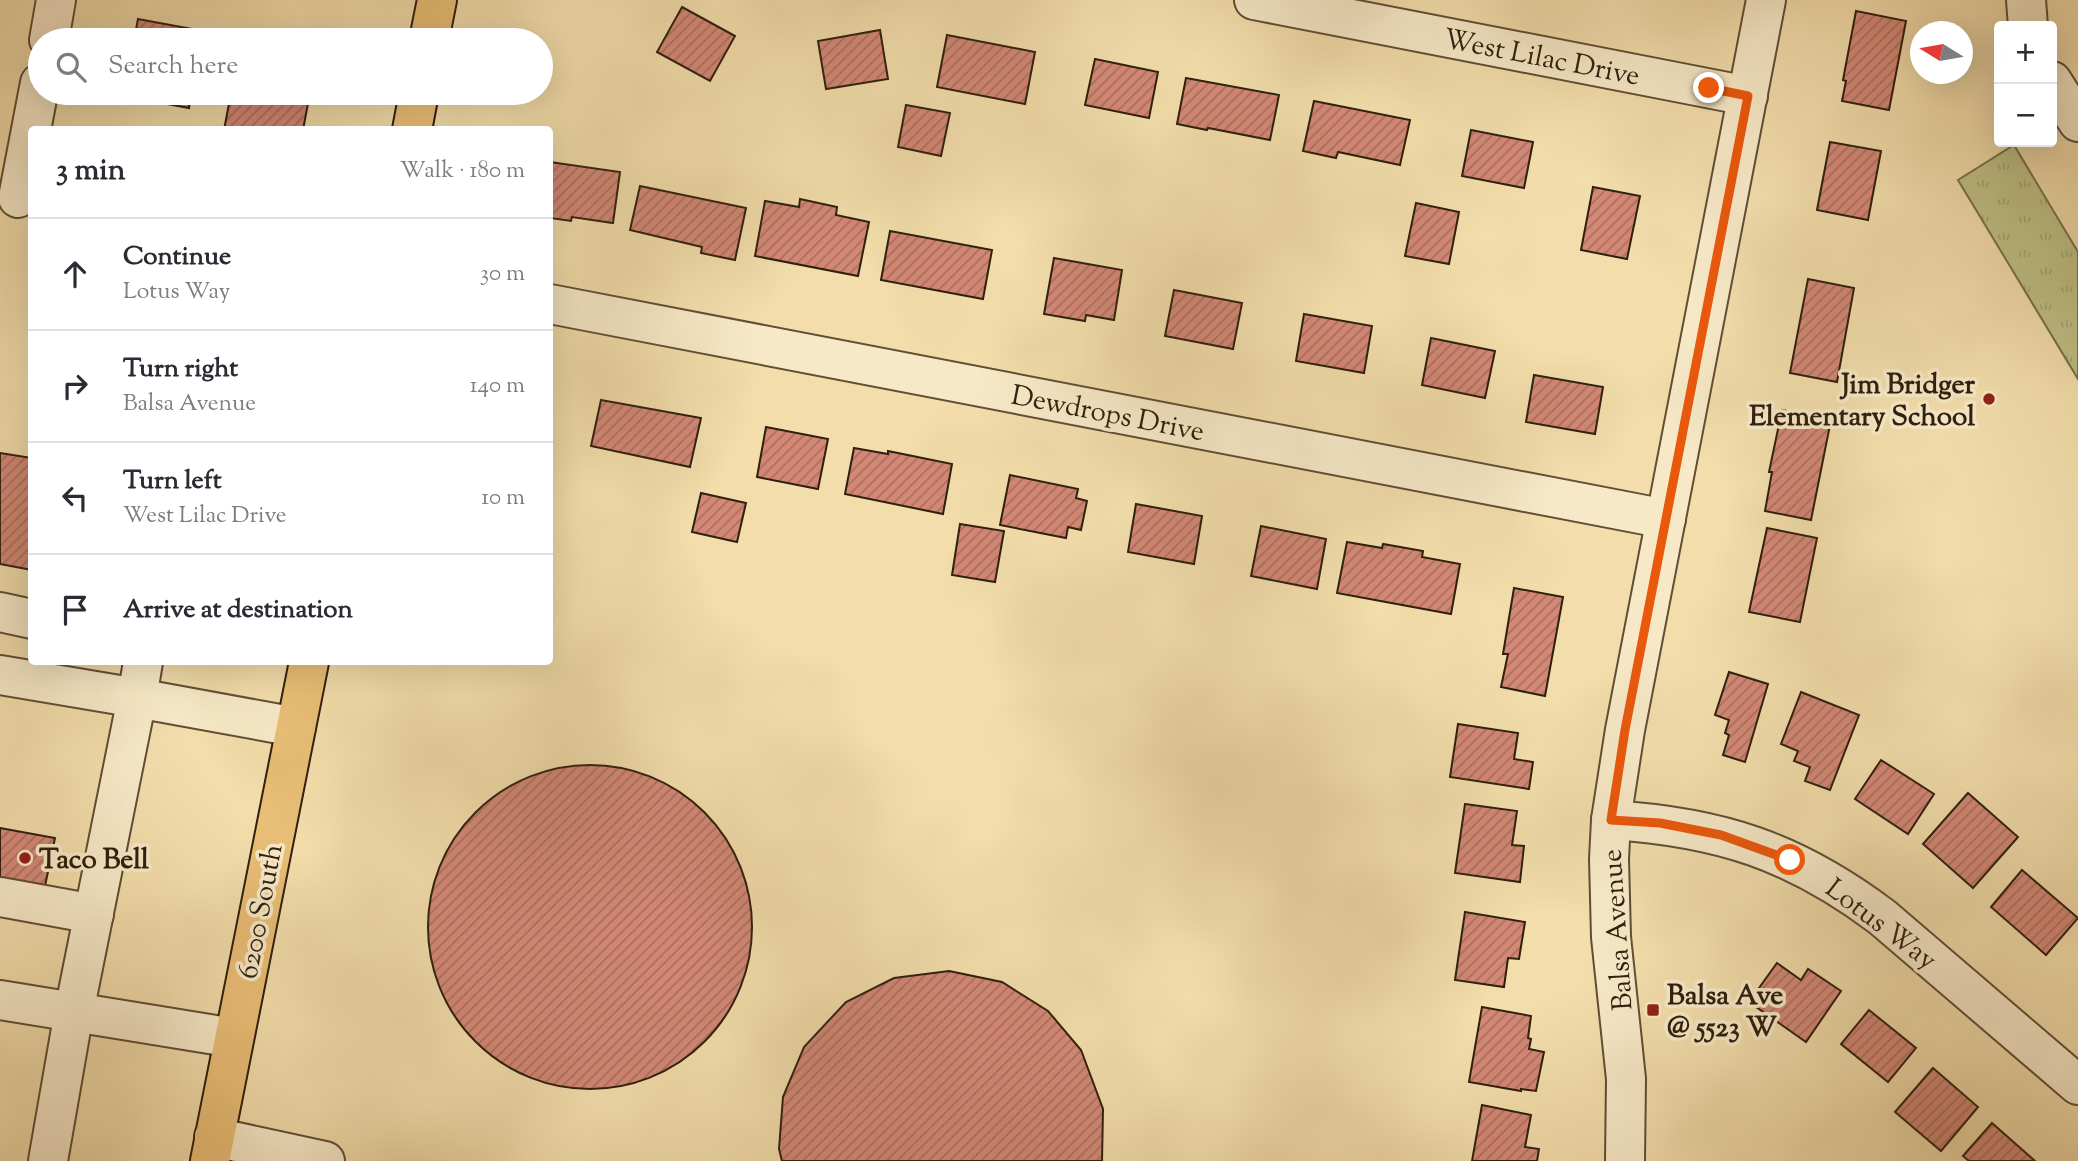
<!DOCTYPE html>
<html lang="en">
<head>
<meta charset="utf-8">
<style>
  :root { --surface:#fff; --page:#f7f7f7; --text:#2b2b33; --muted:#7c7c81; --line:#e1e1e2 }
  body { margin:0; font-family:"Sorts Mill Goudy",serif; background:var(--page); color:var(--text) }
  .controls { position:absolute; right:21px; top:21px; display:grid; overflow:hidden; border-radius:7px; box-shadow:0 7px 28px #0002 }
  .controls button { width:63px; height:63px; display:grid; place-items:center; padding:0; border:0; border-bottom:2px solid var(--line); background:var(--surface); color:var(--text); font:35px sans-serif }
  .compass { position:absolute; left:1910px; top:21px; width:63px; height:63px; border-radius:50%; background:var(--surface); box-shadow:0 7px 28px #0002; rotate:281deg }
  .stop { position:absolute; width:21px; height:21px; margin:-16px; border:5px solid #ea580c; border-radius:50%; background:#fff }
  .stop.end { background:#ea580c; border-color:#fff; box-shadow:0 2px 7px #0008 }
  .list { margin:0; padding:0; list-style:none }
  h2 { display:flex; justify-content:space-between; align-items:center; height:91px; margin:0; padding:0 28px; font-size:30px }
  h2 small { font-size:23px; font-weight:400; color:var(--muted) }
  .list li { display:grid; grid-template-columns:46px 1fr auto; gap:21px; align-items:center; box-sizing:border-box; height:112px; padding:0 28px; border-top:2px solid var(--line) }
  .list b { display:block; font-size:26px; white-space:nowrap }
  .list p { margin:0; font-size:23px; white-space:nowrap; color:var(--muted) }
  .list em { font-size:23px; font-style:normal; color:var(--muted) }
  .icon { flex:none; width:38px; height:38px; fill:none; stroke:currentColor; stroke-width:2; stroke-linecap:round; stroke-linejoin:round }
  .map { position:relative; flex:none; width:2078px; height:1161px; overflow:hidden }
  .search { position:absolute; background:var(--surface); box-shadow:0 7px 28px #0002; left:28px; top:28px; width:525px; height:77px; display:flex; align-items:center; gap:18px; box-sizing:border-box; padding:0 24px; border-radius:38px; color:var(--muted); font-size:26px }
  .panel { position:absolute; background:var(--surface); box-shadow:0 7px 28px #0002; left:28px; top:126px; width:525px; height:539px; border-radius:7px }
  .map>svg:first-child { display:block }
</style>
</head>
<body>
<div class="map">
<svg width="2078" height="1161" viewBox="0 0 2078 1161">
  <defs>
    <pattern id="park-tufts" width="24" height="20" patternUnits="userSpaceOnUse" patternTransform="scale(1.75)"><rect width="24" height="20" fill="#bfc086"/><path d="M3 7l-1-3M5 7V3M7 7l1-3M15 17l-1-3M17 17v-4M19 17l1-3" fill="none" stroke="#a4a572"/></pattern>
    <pattern id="building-hatch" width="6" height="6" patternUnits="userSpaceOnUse" patternTransform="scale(1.75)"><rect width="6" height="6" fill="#d38876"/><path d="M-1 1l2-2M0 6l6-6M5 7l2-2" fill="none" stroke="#ac6f5f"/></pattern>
  </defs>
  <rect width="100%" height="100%" fill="#f2ddab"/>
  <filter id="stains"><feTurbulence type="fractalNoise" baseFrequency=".00286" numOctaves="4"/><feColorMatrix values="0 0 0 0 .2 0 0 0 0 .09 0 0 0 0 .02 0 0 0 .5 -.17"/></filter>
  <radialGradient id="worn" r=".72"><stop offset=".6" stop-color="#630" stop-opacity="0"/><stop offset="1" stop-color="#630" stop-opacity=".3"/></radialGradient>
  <polygon fill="url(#park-tufts)" stroke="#77704a" stroke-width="2" points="2014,145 2078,252 2078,379 1958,180"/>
  <g fill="url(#building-hatch)" stroke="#2f1f0e" stroke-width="2">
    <polygon points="682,7 735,36 710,81 657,52"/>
    <polygon points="1856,11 1906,21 1889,110 1842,101 1846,81 1843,80"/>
    <polygon points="138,19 203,31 201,40 134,40"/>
    <polygon points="880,30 888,79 826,89 818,41"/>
    <polygon points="947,35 1035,52 1025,104 937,87"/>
    <polygon points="1095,59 1158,72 1149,118 1085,105"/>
    <polygon points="1186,78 1279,95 1270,140 1208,128 1207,130 1177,124"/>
    <polygon points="136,93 191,93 189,108 135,98"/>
    <polygon points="231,93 281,93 309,98 303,130 224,130"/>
    <polygon points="1314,101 1410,120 1400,165 1338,152 1336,158 1303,151"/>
    <polygon points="906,105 950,113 941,156 898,147"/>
    <polygon points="1471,130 1533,142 1524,188 1462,176"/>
    <polygon points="1830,142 1881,151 1868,220 1817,210"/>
    <polygon points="550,162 620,172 613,223 572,217 571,221 550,218"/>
    <polygon points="640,186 746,208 735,260 701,253 702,247 630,230"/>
    <polygon points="1593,187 1640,196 1627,259 1581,250"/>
    <polygon points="800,199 837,207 836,215 869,222 858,276 755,256 765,201 799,207"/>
    <polygon points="1416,203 1459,212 1449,264 1405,256"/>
    <polygon points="890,231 992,250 983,299 881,280"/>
    <polygon points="1054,258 1122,270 1114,320 1086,315 1085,321 1044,314"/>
    <polygon points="1808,279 1854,288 1837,382 1790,373"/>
    <polygon points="1174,290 1242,303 1233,349 1165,336"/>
    <polygon points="1304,314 1372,326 1364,373 1296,361"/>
    <polygon points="1431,338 1495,351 1485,398 1422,385"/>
    <polygon points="1534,375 1603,387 1595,434 1526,422"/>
    <polygon points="601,400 701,418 690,467 591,446"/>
    <polygon points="1782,410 1831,420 1811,520 1765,511 1772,472 1769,472"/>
    <polygon points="766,427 828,439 818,489 757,477"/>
    <polygon points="854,448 888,454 888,451 952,464 943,514 845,494"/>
    <polygon points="0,453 32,458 32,570 0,564"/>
    <polygon points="1010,475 1078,489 1076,498 1087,501 1081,530 1068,527 1066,538 1000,525"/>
    <polygon points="701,493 746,503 737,542 692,532"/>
    <polygon points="1136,504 1202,516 1194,564 1128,552"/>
    <polygon points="960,524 1004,531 995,582 952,575"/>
    <polygon points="1261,526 1326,539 1317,589 1251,576"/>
    <polygon points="1767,528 1817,538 1800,622 1749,612"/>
    <polygon points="1347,542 1382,548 1383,544 1423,551 1422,557 1460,564 1451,614 1337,593"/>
    <polygon points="1514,588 1563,597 1545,696 1501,687 1508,654 1503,654"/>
    <polygon points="1729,672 1768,684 1745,762 1723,755 1729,735 1725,733 1729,720 1715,715"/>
    <polygon points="1801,692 1859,715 1830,790 1805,781 1810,767 1794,761 1798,751 1781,744"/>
    <polygon points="1458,724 1518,733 1514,759 1533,762 1529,789 1450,777"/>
    <polygon points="1881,760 1934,794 1908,834 1855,799"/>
    <circle cx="590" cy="927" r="162"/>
    <polygon points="1968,793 2018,837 1973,888 1923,844"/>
    <polygon points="1465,804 1517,811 1512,845 1524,846 1520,882 1455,873"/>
    <polygon points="0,828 55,838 45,886 0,878"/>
    <polygon points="2022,870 2078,918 2046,955 1991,907"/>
    <polygon points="1465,912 1525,922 1519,959 1508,958 1504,987 1455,980"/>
    <polygon points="1777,963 1801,980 1808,969 1841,991 1806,1042 1749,1002"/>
    <polygon points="949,971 1002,982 1048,1011 1081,1050 1103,1109 1102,1161 782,1161 779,1149 783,1097 804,1047 846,1002 894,978"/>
    <polygon points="1482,1007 1531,1016 1528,1038 1531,1039 1529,1049 1544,1052 1536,1091 1521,1089 1521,1091 1469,1082"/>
    <polygon points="1869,1010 1916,1048 1888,1082 1841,1044"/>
    <polygon points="1933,1068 1978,1107 1941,1151 1895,1112"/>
    <polygon points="1482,1105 1531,1115 1525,1147 1539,1149 1537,1161 1472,1161"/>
    <polygon points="1992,1123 2035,1161 1969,1161 1963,1156"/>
  </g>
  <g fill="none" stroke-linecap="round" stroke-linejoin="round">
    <defs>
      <g id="minor">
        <polyline points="1254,0 1748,96"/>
        <polyline points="2026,0 2028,26"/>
        <polyline points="49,40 56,0"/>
        <polyline points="2052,81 2078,122"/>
        <polyline points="18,198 40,83"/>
        <polyline points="550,304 1666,519"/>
        <polyline points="0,612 32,619"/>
        <polyline points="0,675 137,698 143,662"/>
        <path d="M1611,820C1720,827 1794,851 1882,917L2078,1085"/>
        <polyline points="0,897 94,914"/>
        <polyline points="0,1000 234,1038"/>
        <polyline points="214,1137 325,1161"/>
        <polyline points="48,1161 74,1012 137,698 296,727"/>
        <polyline points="1625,1161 1626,1079 1611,937 1609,859 1611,820 1625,730 1766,0"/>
      </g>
      <g id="major">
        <polyline points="429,40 437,0"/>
        <polyline points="412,130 419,93"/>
        <polyline points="210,1161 309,662"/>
      </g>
    </defs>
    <use href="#minor" stroke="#604e35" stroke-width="42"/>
    <use href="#major" stroke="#2f1f0e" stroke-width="42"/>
    <use href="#minor" stroke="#f7e9c8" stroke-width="38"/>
    <use href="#major" stroke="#e9be76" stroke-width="38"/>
  </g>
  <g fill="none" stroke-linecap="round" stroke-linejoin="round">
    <polyline stroke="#ea580c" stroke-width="9" points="1709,88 1748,96 1625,730 1611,820 1660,823 1721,835 1790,860"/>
  </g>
  <g fill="#8f2418" stroke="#f7e9c8" stroke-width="2.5">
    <circle cx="1989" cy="399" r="7"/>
    <circle cx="25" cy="858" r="7"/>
    <rect x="1646" y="1003" width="14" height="14" rx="3.5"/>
  </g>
  <g text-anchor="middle" stroke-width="7" stroke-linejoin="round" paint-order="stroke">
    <g font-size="28" fill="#2f1f0e" stroke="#f7e9c8">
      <text transform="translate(1542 56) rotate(11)" y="10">West Lilac Drive</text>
      <text transform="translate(1108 412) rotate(11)" y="10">Dewdrops Drive</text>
      <text transform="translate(259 911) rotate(-79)" y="10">6200 South</text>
      <text transform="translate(1882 923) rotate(37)" y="10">Lotus Way</text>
      <text transform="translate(1616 930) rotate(-94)" y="10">Balsa Avenue</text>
    </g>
    <g font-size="28" font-weight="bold" fill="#2f1f0e" stroke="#f7e9c8" text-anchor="start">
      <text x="1975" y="393" text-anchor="end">Jim Bridger<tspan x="1975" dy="32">Elementary School</tspan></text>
      <text x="39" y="868">Taco Bell</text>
      <text x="1667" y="1004">Balsa Ave<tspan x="1667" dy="32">@ 5523 W</tspan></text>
    </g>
  </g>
  <rect width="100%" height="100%" filter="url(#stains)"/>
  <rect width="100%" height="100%" fill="url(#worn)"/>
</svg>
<div class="controls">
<button>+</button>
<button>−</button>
</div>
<svg class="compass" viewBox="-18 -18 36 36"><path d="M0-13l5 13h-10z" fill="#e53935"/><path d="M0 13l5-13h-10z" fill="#7c7c81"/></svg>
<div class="stop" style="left:1790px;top:860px"></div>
<div class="stop end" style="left:1709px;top:88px"></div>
<div class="search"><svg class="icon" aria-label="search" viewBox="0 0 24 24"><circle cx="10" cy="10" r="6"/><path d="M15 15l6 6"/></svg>Search here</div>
<section class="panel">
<h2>3 min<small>Walk · 180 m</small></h2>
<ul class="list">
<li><svg class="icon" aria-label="ahead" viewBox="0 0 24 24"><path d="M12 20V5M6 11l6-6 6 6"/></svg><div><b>Continue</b><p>Lotus Way</p></div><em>30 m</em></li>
<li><svg class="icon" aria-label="right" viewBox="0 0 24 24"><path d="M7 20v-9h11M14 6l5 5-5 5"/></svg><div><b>Turn right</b><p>Balsa Avenue</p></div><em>140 m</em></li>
<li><svg class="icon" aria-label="left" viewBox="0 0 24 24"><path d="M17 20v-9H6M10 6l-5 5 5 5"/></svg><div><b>Turn left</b><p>West Lilac Drive</p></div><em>10 m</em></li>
<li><svg class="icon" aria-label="arrive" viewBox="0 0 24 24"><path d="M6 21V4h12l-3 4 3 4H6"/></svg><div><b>Arrive at destination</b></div></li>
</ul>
</section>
</div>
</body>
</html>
